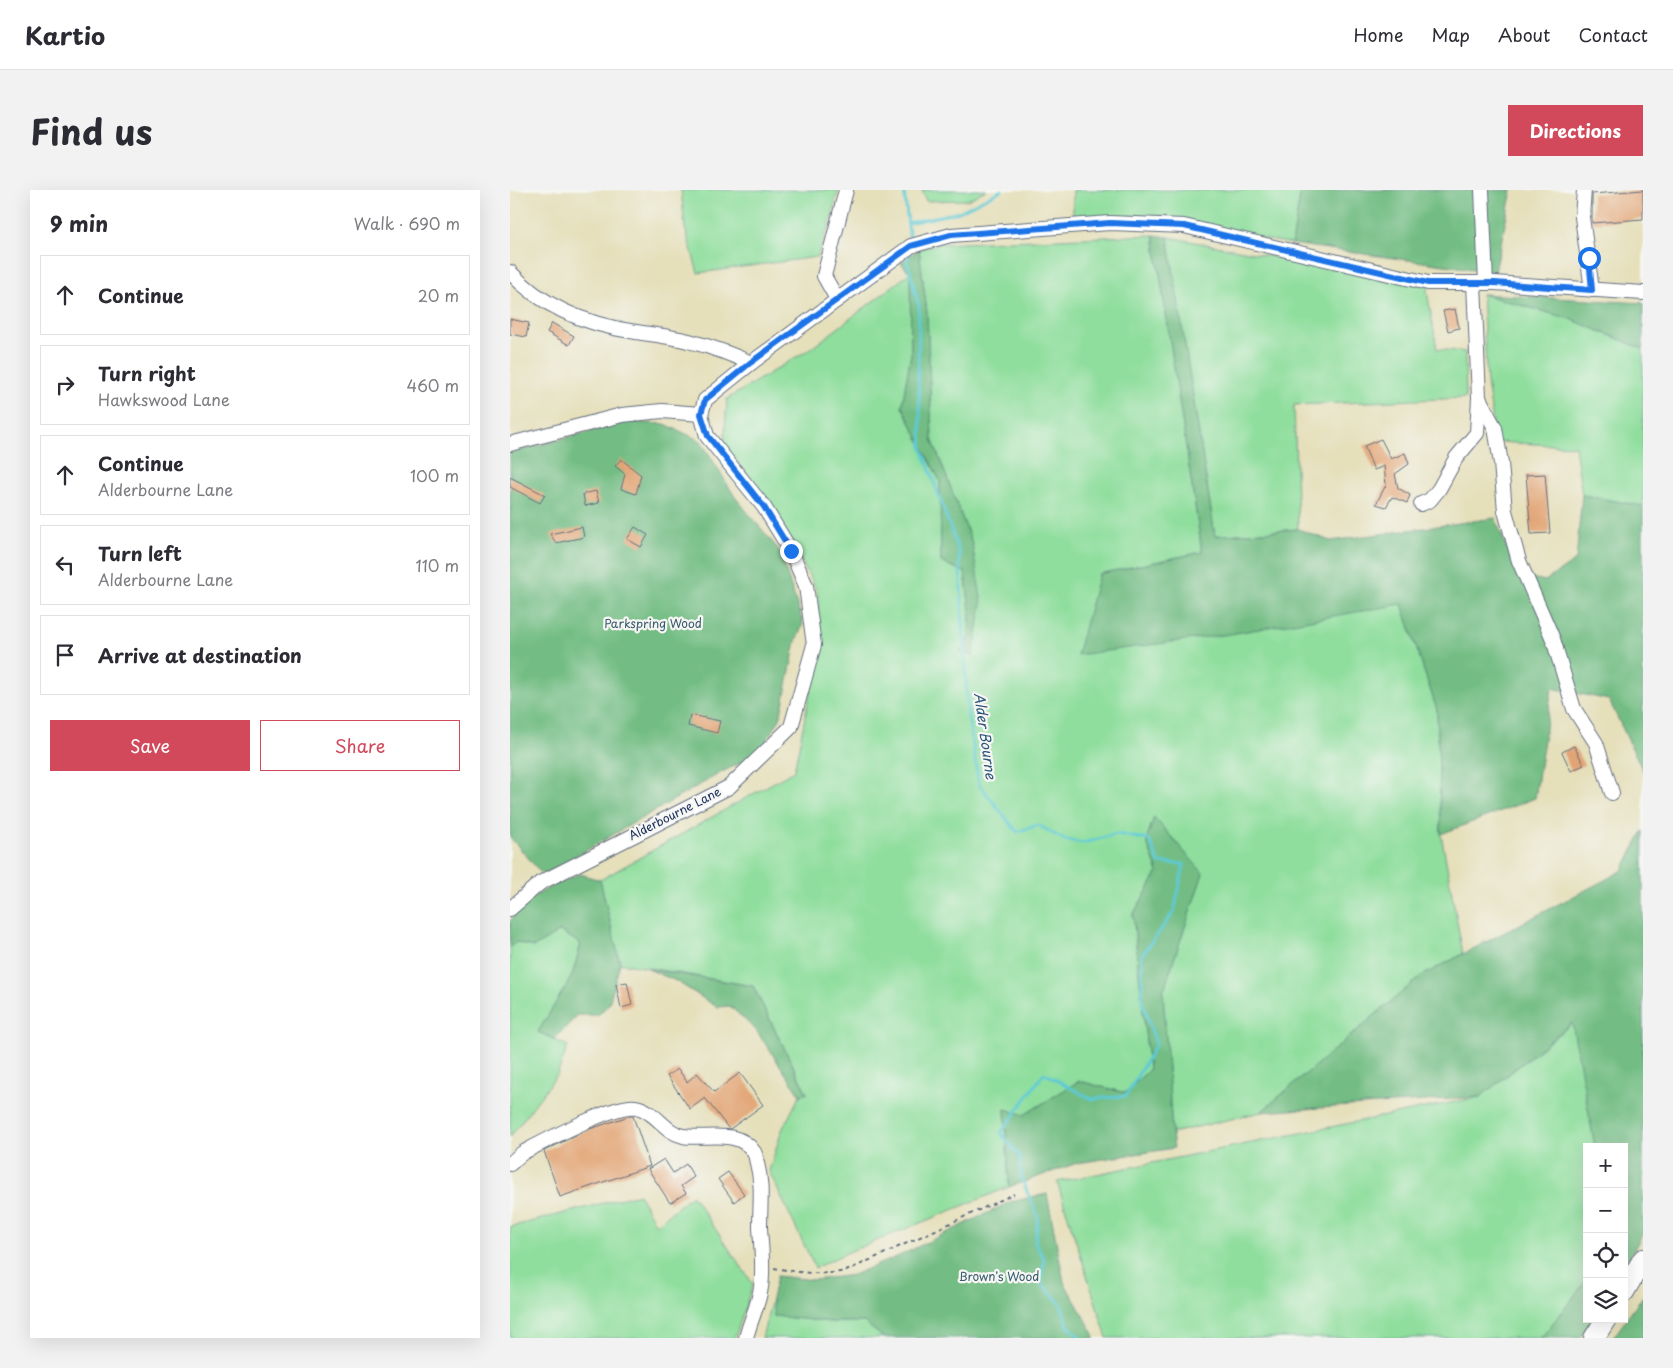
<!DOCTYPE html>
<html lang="en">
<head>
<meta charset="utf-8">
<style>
  :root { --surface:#fff; --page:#f2f2f3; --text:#2b2b33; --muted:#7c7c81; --line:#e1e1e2; --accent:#d1495b }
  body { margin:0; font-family:"Playpen Sans",sans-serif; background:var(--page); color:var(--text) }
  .controls { position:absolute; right:15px; bottom:15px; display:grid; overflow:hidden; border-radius:0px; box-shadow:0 5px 20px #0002 }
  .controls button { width:45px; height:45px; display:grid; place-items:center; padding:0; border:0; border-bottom:1px solid var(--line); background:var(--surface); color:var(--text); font:25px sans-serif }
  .stop { position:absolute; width:15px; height:15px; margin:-11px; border:4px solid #1a73e8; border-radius:50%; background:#fff }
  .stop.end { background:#1a73e8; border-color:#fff; box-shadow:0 1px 5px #0008 }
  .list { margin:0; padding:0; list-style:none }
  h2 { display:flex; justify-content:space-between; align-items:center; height:65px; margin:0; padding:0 20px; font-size:21px }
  h2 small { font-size:16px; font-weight:400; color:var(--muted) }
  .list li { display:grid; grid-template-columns:32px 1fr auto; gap:15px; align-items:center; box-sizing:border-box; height:80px; margin:0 10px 10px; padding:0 10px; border:1px solid var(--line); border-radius:0px }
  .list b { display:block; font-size:19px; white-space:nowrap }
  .list p { margin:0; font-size:16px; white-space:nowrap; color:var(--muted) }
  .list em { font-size:16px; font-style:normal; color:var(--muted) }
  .actions { display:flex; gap:10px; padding:15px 20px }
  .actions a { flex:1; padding:11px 0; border:1px solid var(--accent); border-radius:0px; text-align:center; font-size:18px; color:var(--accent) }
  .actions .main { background:var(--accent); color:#fff }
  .icon { flex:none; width:28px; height:28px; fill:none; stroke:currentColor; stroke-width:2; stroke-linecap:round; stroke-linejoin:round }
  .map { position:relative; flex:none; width:1133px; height:1148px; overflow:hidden; border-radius:0px }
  header { display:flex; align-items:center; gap:30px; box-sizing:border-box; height:70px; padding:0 25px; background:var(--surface); border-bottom:1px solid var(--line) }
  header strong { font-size:24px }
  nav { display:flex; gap:28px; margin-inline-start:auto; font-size:18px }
  .intro { display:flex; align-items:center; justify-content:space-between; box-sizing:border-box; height:120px; padding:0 30px }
  h1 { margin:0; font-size:35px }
  .button { padding:12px 22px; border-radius:0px; background:var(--accent); color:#fff; font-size:18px; font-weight:700 }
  main { display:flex; gap:30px; padding:0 30px }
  aside { flex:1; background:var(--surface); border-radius:0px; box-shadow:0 5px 20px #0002 }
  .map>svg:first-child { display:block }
</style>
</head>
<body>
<header>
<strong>Kartio</strong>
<nav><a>Home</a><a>Map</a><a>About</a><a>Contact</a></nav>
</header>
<div class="intro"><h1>Find us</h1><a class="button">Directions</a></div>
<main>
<aside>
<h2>9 min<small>Walk · 690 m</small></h2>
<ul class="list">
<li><svg class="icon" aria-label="ahead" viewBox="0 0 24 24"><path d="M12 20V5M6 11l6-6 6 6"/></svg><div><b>Continue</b></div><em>20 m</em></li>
<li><svg class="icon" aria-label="right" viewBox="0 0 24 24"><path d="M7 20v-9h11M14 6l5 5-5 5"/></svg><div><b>Turn right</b><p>Hawkswood Lane</p></div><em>460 m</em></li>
<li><svg class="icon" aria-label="ahead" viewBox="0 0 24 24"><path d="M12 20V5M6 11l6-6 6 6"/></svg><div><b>Continue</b><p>Alderbourne Lane</p></div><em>100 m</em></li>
<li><svg class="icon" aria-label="left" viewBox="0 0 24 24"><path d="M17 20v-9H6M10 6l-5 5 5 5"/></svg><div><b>Turn left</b><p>Alderbourne Lane</p></div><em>110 m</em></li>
<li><svg class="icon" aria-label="arrive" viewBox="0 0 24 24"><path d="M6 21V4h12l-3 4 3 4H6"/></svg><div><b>Arrive at destination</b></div></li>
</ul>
<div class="actions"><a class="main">Save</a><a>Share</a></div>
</aside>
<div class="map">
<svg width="1133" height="1148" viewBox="0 0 1133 1148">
  <rect width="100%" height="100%" fill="#f6f6f2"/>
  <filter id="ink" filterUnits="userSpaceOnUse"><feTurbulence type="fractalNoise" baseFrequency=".02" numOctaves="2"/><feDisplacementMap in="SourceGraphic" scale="10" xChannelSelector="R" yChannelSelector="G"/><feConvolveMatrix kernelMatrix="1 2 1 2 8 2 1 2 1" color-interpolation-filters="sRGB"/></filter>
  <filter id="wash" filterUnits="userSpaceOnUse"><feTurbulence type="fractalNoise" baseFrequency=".0096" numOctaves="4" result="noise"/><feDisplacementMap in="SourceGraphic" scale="20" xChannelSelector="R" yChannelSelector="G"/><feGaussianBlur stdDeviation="1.12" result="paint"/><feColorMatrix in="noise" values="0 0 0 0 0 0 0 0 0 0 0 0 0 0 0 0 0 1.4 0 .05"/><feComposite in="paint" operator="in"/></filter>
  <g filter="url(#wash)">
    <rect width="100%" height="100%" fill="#e5dfba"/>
    <g fill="#8fde9d" stroke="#55867e">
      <polygon points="171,0 328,0 321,31 307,67 188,83 175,38"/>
      <polygon points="412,0 476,0 458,10 416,11"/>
      <polygon points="563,0 791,0 782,54 703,40 652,26 563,28"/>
      <polygon points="644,45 692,362 589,384 892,414 927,520 931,644 953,764 911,786 751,922 662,943 653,802 693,683 636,650 648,682 623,725 639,880 615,903 569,891 514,925 495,919 499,997 334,1064 305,1078 259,981 272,940 290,905 297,903 243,796 110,773 90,690 284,581 311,449 307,401 267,325 214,254 217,209 303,157 400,83 401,164 392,216 430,291 431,372 455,382 460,420 459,447 450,461 463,466 462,353 422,249 417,123 409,59 428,54"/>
      <polygon points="658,47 919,96 917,101 927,159 955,162 956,208 784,215 788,339 705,346"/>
      <polygon points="972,104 1060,129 1133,159 1133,316 1072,305 1065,256 986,252 977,192"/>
      <polygon points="50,741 71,754 62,786 28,842 58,856 47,885 0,947 0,758 6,752 24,757"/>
      <polygon points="1063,833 1085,957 1077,957 1077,1090 1031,1148 597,1148 547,992 970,907"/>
      <polygon points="129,1004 146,1035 182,1005 243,1094 225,1148 0,1148 0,1037"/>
      <polygon points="262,1109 264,1126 321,1132 354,1132 374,1148 252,1148"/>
    </g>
    <g fill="#73bd84" stroke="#477671">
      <polygon points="791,0 1002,0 985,82 782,54"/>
      <polygon points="644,45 658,47 705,346 788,339 820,351 985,328 1007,385 1035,391 1066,370 1072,305 1133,316 1133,581 1099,510 1042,498 1025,608 931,644 927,520 892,414 720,444 567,465 589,384 692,362"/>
      <polygon points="409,59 417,123 422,249 462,353 472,414 463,466 450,461 459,447 460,420 455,382 431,372 430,291 392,216 401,164 400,83 391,73"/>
      <polygon points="972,104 1133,113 1133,159 1060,129"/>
      <polygon points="116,232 155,234 191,251 225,307 269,360 293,433 286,451 270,529 248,564 212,582 33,685 0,647 0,263"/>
      <polygon points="644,627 693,683 653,802 662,943 664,958 567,973 499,997 495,919 514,925 569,891 615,903 639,880 623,725 648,682 636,650"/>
      <polygon points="1133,641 1133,1043 1114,1077 1114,957 1085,957 1062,833 970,907 751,922 911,786 1112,681"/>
      <polygon points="70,684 90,690 110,773 99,814 88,825 68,825 44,849 28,842 62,786 71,754 50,741 24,757 6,752 0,758 0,731 16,711 37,699"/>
      <polygon points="138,779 243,796 297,904 290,905 246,840 220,816 207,817 166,791"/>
      <polygon points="537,1004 554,1092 584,1144 584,1148 374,1148 354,1132 321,1132 264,1126 262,1109 267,1086 304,1090 343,1085 389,1066 500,1012"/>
      <polygon points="1077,1090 1077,1129 1082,1129 1070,1148 1031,1148"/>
      <polygon points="1133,1106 1133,1148 1103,1148"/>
    </g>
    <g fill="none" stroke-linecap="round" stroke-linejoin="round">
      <g stroke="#5dcad4" stroke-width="3">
        <polyline points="394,0 400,51"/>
        <polyline points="398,33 449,22 492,0"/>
        <polyline points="400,62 397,71 409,117 408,185 412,258 449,362 458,525 469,594 507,642 528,635 555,650 573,653 607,644 639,650 649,673 674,674 664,722 632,765 632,811 646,854 616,906 581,909 534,883 491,943 510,967 511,987 528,1027 525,1053 534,1069 531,1093 551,1114 558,1136 571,1148"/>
      </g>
    </g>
    <g id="blocks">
      <g fill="#e2a474">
        <polygon points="1133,0 1133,29 1082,33 1082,4"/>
        <polygon points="945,119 949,138 938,141 933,121"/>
        <polygon points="0,129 19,133 16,147 0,144"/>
        <polygon points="42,133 64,146 59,155 37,142"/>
        <polygon points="871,249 881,269 895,263 899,274 885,284 888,298 900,305 897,313 882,307 876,317 866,314 876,295 874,276 864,280 854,256"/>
        <polygon points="111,269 131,285 126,304 111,299 115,284 105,276"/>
        <polygon points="1035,284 1040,343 1021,344 1016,285"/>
        <polygon points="0,287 35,305 30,313 0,297"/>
        <polygon points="86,301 89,313 75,316 73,304"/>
        <polygon points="72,337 74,347 46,353 40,344"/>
        <polygon points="125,337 138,345 131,357 117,349"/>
        <polygon points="180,525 210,531 207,543 178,536"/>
        <polygon points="1064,556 1074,575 1061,581 1052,562"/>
        <polygon points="117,792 122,815 111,818 106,794"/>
        <polygon points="168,879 177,892 187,883 204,902 230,883 253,915 220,939 218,938 195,908 180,919 157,886"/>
        <polygon points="119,926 123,926 140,976 50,1007 34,961 77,940"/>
        <polygon points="154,969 163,983 176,974 184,987 171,996 176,1003 160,1013 138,979"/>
        <polygon points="218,982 234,1004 224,1012 208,989"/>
      </g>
    </g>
  </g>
  <g filter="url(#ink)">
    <use href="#blocks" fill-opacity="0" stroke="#626d7e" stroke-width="1"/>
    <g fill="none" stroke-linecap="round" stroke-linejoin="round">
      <defs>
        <g id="minor">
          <polyline points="972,0 976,93"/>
          <polyline points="1074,0 1072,27 1082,100"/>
          <path d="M0,82C33,118 78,135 126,142C146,145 166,147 186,153C205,158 223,165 241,173"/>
          <polyline points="327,109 314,86 336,0"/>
          <polyline points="969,208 985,238 991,273 995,321 1009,371 1043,449 1064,519 1086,553 1102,603"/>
          <polyline points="0,254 112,225 152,221 191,224"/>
          <polyline points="911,314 920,310 929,299 946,268 967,243 969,208 964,93"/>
          <polyline points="0,719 30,693 219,597 281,537 304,455 296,396 281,361 254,317 197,246 191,224 195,210 241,173 401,56 441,45 600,33 674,36 918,93 984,93 1133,103"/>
          <path d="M0,974C5,970 9,965 14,962C35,951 106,913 126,917C146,921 154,942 173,946C197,950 228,938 244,962C246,965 246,970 247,973C253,995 250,1015 250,1037C251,1057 254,1077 251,1097C249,1114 240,1131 236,1148"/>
        </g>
        <g id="highway">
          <polyline points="1114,1102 1133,1069"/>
          <polyline points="1084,1148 1096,1129"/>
        </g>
      </defs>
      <use href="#minor" stroke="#626d7e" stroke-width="16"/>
      <use href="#highway" stroke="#626d7e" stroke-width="22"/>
      <path stroke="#626d7e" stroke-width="2" stroke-dasharray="4 4" stroke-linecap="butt" d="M264,1078C288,1082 311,1086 336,1081L504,1004"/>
      <use href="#minor" stroke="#fff" stroke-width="14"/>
      <use href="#highway" stroke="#fff" stroke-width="20"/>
    </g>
  </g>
  <g fill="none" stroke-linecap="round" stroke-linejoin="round" filter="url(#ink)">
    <polyline stroke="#1a73e8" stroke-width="6" points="281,361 254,317 198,246 191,224 195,210 240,173 401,56 441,45 600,33 674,36 918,93 984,93 1082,100 1079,68"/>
  </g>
  <g text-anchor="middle" stroke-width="4.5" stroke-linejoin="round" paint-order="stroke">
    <g font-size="12" fill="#385b6e" stroke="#f6f6f2">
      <text x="143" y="438">Parkspring Wood</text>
      <text x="489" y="1091">Brown's Wood</text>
    </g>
    <g font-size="12" fill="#1b2f5e" stroke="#f6f6f2">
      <text transform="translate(165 624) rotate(-27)" y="4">Alderbourne Lane</text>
    </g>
    <g font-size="14" font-style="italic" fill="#2c567c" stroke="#f6f6f2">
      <text transform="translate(475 546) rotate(82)" y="5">Alder Bourne</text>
    </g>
  </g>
</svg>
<div class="controls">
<button>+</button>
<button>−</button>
<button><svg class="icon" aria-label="locate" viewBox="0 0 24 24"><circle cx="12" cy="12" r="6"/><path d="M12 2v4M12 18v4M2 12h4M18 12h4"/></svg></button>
<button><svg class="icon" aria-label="layers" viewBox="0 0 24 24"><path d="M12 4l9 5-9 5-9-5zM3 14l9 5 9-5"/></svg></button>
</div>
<div class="stop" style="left:1079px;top:68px"></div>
<div class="stop end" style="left:281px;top:361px"></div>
</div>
</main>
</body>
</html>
